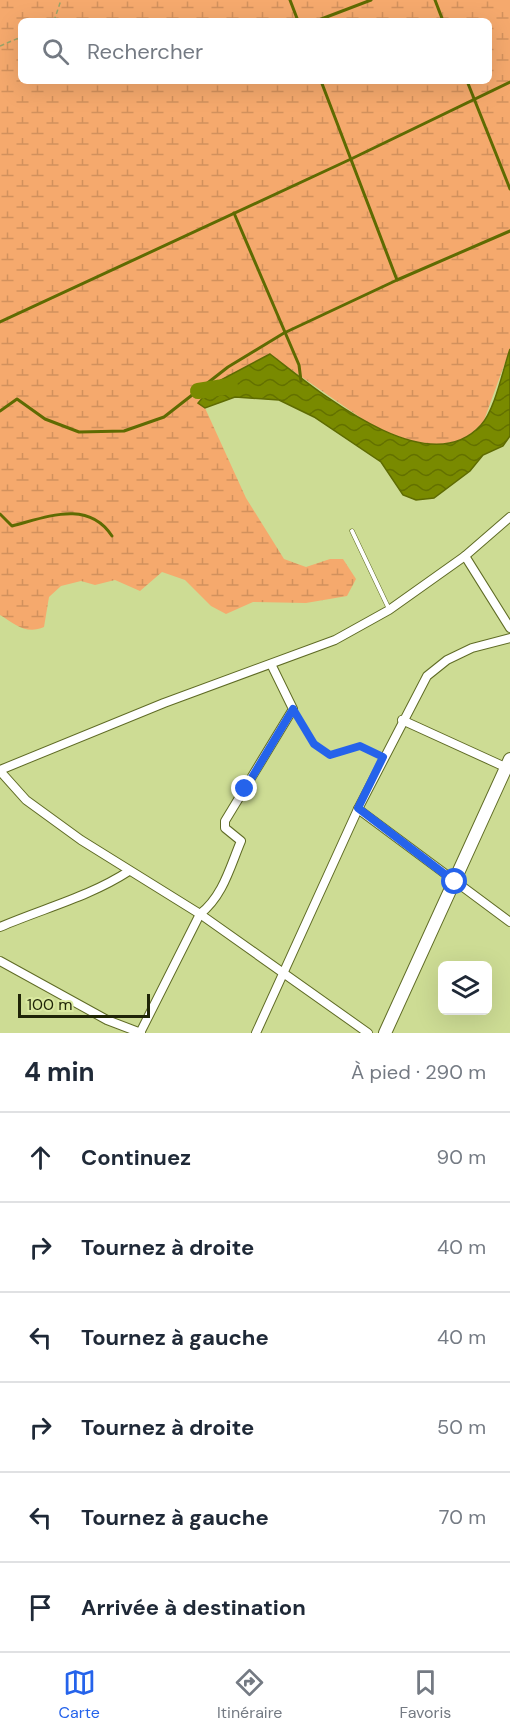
<!DOCTYPE html>
<html lang="fr">
<head>
<meta charset="utf-8">
<style>
  :root { --surface:#fff; --page:#f6f6f7; --text:#1f2937; --muted:#747a83; --line:#e0e1e3; --accent:#2563eb }
  body { margin:0; font-family:"DM Sans",sans-serif; background:var(--page); color:var(--text) }
  .controls { position:absolute; right:18px; bottom:18px; display:grid; overflow:hidden; border-radius:9px; box-shadow:0 6px 24px #0002 }
  .controls button { width:54px; height:54px; display:grid; place-items:center; padding:0; border:0; border-bottom:2px solid var(--line); background:var(--surface); color:var(--text); font:30px sans-serif }
  .scale { position:absolute; left:18px; bottom:15px; width:132px; box-sizing:border-box; padding-left:6px; border:3px solid #1f2407; border-top:0; font-size:16px; line-height:21px; white-space:nowrap; color:#1f2407; -webkit-text-stroke:4px #dae9a0; paint-order:stroke }
  .stop { position:absolute; width:18px; height:18px; margin:-14px; border:4px solid #2563eb; border-radius:50%; background:#fff }
  .stop.end { background:#2563eb; border-color:#fff; box-shadow:0 2px 6px #0008 }
  .list { margin:0; padding:0; list-style:none }
  h2 { display:flex; justify-content:space-between; align-items:center; height:78px; margin:0; padding:0 24px; font-size:26px }
  h2 small { font-size:20px; font-weight:400; color:var(--muted) }
  .list li { display:grid; grid-template-columns:39px 1fr auto; gap:18px; align-items:center; box-sizing:border-box; height:90px; padding:0 24px; border-top:2px solid var(--line) }
  .list b { display:block; font-size:22px; white-space:nowrap }
  .list em { font-size:20px; font-style:normal; color:var(--muted) }
  .icon { flex:none; width:33px; height:33px; fill:none; stroke:currentColor; stroke-width:2; stroke-linecap:round; stroke-linejoin:round }
  .map { position:relative; flex:none; width:510px; height:1033px; overflow:hidden }
  .search { position:absolute; background:var(--surface); box-shadow:0 6px 24px #0002; left:18px; right:18px; top:18px; height:66px; display:flex; align-items:center; gap:15px; box-sizing:border-box; padding:0 21px; border-radius:9px; color:var(--muted); font-size:22px }
  .sheet { height:618px; background:var(--surface) }
  nav { display:flex; justify-content:space-around; align-items:center; box-sizing:border-box; height:84px; border-top:2px solid var(--line); background:var(--surface); font-size:16px; color:var(--muted) }
  nav a { display:grid; justify-items:center; gap:3px }
  nav .on { color:var(--accent) }
  .map>svg:first-child { display:block }
</style>
</head>
<body>
<div class="map">
<svg width="510" height="1033" viewBox="0 0 510 1033">
  <defs>
    <pattern id="wetland-marsh" width="20" height="14" patternUnits="userSpaceOnUse" patternTransform="scale(1.5)"><rect width="20" height="14" fill="#f5a96d"/><path d="M1 5h8M5 5V1M11 12h8M15 12V8" fill="none" stroke="#d2915d"/></pattern>
    <pattern id="water-waves" width="16" height="10" patternUnits="userSpaceOnUse" patternTransform="scale(1.5)"><rect width="16" height="10" fill="#798a00"/><path d="M0 5q4-4 8 0t8 0" fill="none" stroke="#637100"/></pattern>
  </defs>
  <rect width="100%" height="100%" fill="#cddc94"/>
  <path fill="url(#wetland-marsh)" fill-rule="evenodd" d="M0,0H510V349L483,423L467,437L458,441L437,445L416,443L374,427L270,355L198,402L205,408L246,498L284,559L306,567L330,559H343L356,579L347,596L306,603L253,602L226,614L211,606L185,580L162,572L140,591L115,580L95,585L81,581L61,586L49,597L44,627C26,635 15,624 0,615ZM21,21H489V81H21Z"/>
  <path fill="url(#water-waves)" stroke="#5e6b02" stroke-width="1.5" d="M510,349V436L503,446L483,455L470,471L434,498L416,500L403,495L381,462L314,417L279,400L235,397L205,408L198,403L215,383L270,354C316,389 427,485 481,425C495,410 503,369 510,349Z"/>
  <g fill="none" stroke-linecap="round" stroke-linejoin="round">
    <g stroke="#5e6b02" stroke-width="3">
      <polyline points="290,0 298,21"/>
      <polyline points="435,0 443,21"/>
      <polyline points="316,21 371,0"/>
      <polyline points="321,81 397,280 510,231"/>
      <polyline points="467,81 510,189"/>
      <polyline points="234,213 299,365 301,381"/>
      <polyline points="0,322 351,159 510,82"/>
      <polyline points="0,411 17,399 45,419 79,432 124,431 164,417 228,367 284,333 397,280"/>
      <path d="M0,514L12,526C47,517 88,499 112,536"/>
    </g>
    <polyline stroke="#798a00" stroke-width="16" points="198,391 230,386"/>
    <defs>
      <polyline id="lane" points="352,531 389,609"/>
      <g id="street">
        <polyline points="465,556 510,628"/>
        <polyline points="402,720 505,767"/>
        <polyline points="0,770 164,703 335,640 389,610 465,556 510,517"/>
        <polyline points="0,771 26,800 81,840 200,914 368,1033"/>
        <polyline points="358,809 510,922"/>
        <path d="M0,927C44,908 89,897 129,871"/>
        <polyline points="0,961 107,1020 141,1033"/>
        <path d="M140,1033L200,914C223,896 230,867 241,841L225,828V821L293,709L271,664"/>
        <polyline points="256,1033 358,809 427,676 447,660 472,648 510,638"/>
      </g>
      <polyline id="secondary" points="385,1033 510,759"/>
    </defs>
    <use href="#lane" stroke="#5f6b25" stroke-width="5"/>
    <use href="#street" stroke="#5f6b25" stroke-width="10"/>
    <use href="#secondary" stroke="#5f6b25" stroke-width="14"/>
    <g stroke="#98a469" stroke-width="1.5" stroke-dasharray="4.5 3" stroke-linecap="butt">
      <polyline points="54,21 61,0"/>
      <polyline points="0,46 21,37"/>
      <polyline points="297,718 314,744 330,755 360,746 376,754"/>
    </g>
    <use href="#lane" stroke="#fff" stroke-width="4"/>
    <use href="#street" stroke="#fff" stroke-width="8"/>
    <use href="#secondary" stroke="#fff" stroke-width="12"/>
  </g>
  <g fill="none" stroke-linecap="round" stroke-linejoin="round">
    <polyline stroke="#2563eb" stroke-width="8" points="245,789 293,709 314,744 330,755 360,746 383,757 358,808 455,882"/>
  </g>
</svg>
<div class="controls">
<button><svg class="icon" aria-label="layers" viewBox="0 0 24 24"><path d="M12 4l9 5-9 5-9-5zM3 14l9 5 9-5"/></svg></button>
</div>
<div class="scale">100 m</div>
<div class="stop" style="left:455px;top:882px"></div>
<div class="stop end" style="left:245px;top:789px"></div>
<div class="search"><svg class="icon" aria-label="search" viewBox="0 0 24 24"><circle cx="10" cy="10" r="6"/><path d="M15 15l6 6"/></svg>Rechercher</div>
</div>
<section class="sheet">
<h2>4 min<small>À pied · 290 m</small></h2>
<ul class="list">
<li><svg class="icon" aria-label="ahead" viewBox="0 0 24 24"><path d="M12 20V5M6 11l6-6 6 6"/></svg><div><b>Continuez</b></div><em>90 m</em></li>
<li><svg class="icon" aria-label="right" viewBox="0 0 24 24"><path d="M7 20v-9h11M14 6l5 5-5 5"/></svg><div><b>Tournez à droite</b></div><em>40 m</em></li>
<li><svg class="icon" aria-label="left" viewBox="0 0 24 24"><path d="M17 20v-9H6M10 6l-5 5 5 5"/></svg><div><b>Tournez à gauche</b></div><em>40 m</em></li>
<li><svg class="icon" aria-label="right" viewBox="0 0 24 24"><path d="M7 20v-9h11M14 6l5 5-5 5"/></svg><div><b>Tournez à droite</b></div><em>50 m</em></li>
<li><svg class="icon" aria-label="left" viewBox="0 0 24 24"><path d="M17 20v-9H6M10 6l-5 5 5 5"/></svg><div><b>Tournez à gauche</b></div><em>70 m</em></li>
<li><svg class="icon" aria-label="arrive" viewBox="0 0 24 24"><path d="M6 21V4h12l-3 4 3 4H6"/></svg><div><b>Arrivée à destination</b></div></li>
</ul>
</section>
<nav>
<a class="on"><svg class="icon" aria-label="map" viewBox="0 0 24 24"><path d="M3 6l6-2 6 2 6-2v14l-6 2-6-2-6 2zM9 4v14M15 6v14"/></svg>Carte</a>
<a><svg class="icon" aria-label="directions" viewBox="0 0 24 24"><path d="M12 3l9 9-9 9-9-9zM9 14v-3h6M13 9l2 2-2 2"/></svg>Itinéraire</a>
<a><svg class="icon" aria-label="saved" viewBox="0 0 24 24"><path d="M7 4h10v16l-5-4-5 4z"/></svg>Favoris</a>
</nav>
</body>
</html>
